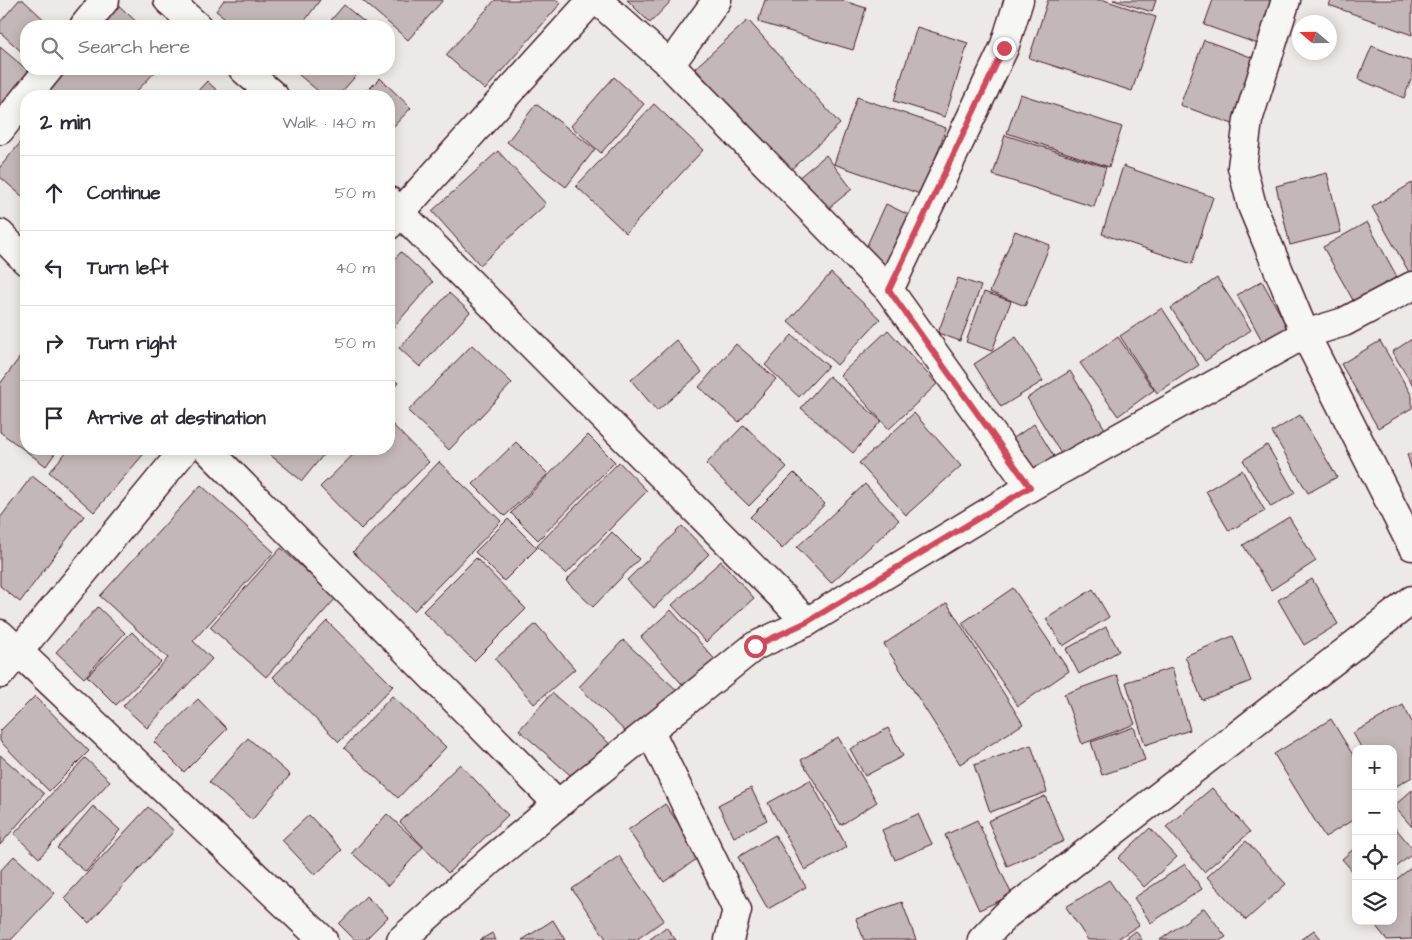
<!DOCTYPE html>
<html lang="en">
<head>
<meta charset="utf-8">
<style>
  :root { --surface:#fff; --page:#f2f2f3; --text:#2b2b33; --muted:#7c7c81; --line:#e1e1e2 }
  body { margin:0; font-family:"Architects Daughter",sans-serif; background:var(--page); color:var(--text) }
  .controls { position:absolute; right:15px; bottom:15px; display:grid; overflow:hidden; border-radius:10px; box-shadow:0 2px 12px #0003 }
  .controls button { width:45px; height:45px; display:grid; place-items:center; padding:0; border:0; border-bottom:1px solid var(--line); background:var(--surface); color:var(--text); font:25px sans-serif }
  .compass { position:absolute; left:1292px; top:15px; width:45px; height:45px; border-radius:50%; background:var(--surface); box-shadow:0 2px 12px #0003; rotate:290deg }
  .stop { position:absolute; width:15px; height:15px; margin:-11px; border:4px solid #d1495b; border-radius:50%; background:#fff }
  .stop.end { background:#d1495b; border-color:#fff; box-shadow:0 1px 5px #0008 }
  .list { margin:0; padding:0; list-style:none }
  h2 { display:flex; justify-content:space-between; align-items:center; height:65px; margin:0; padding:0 20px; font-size:21px }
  h2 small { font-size:16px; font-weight:400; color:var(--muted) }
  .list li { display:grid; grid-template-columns:32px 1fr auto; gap:15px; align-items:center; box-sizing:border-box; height:75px; padding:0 20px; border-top:1px solid var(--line) }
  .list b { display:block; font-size:19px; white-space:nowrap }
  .list em { font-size:16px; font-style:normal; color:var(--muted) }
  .icon { flex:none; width:28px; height:28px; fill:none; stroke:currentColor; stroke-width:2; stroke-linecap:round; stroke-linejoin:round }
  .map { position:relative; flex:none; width:1412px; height:940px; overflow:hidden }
  .search { position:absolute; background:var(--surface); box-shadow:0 2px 12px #0003; left:20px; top:20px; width:375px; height:55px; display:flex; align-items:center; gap:12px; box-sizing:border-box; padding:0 18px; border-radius:20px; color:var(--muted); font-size:19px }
  .panel { position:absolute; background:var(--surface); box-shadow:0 2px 12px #0003; left:20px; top:90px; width:375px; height:365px; border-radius:20px }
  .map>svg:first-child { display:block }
</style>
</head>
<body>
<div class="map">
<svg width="1412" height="940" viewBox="0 0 1412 940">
  <rect width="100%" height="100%" fill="#ece9e6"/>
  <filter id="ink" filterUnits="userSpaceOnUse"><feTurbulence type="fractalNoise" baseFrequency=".02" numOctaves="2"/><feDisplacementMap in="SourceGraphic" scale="10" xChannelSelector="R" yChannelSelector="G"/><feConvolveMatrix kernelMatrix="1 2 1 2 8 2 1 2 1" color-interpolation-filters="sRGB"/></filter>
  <g filter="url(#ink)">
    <g fill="#c4b7b7" stroke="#4a1f2b">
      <polygon points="19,0 23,0 51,26 26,26 26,56 0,32 0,22"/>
      <polygon points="224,0 320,0 301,26 236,26 216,11"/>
      <polygon points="362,0 443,0 408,40"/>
      <polygon points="495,0 557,0 561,3 485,90 446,55"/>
      <polygon points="627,0 672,0 650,23"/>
      <polygon points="765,0 841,0 866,8 853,50 758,22"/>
      <polygon points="1048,0 1104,0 1156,17 1132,91 1029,58"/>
      <polygon points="1113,0 1156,0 1152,12"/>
      <polygon points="1213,0 1280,0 1264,46 1204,25"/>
      <polygon points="1331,0 1412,0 1412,35 1329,5"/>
      <polygon points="115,2 141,26 92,26"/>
      <polygon points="344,5 369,26 326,26"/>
      <polygon points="748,20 840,124 787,173 695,68"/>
      <polygon points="917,27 968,43 945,117 894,101"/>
      <polygon points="1204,40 1262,61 1238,126 1180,105"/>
      <polygon points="1372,46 1412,62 1412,77 1404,98 1358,79"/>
      <polygon points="0,47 37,78 0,124"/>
      <polygon points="53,69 158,69 132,96 42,96"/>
      <polygon points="292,69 362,69 338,96 324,96"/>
      <polygon points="614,77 644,104 601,153 571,126"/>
      <polygon points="380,78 411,108 389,131 389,96 362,96"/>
      <polygon points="207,81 223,96 193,96"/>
      <polygon points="1020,94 1122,127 1109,167 1007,133"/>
      <polygon points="857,97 946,128 923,195 834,164"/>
      <polygon points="536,104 595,149 566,187 507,142"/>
      <polygon points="654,104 703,150 626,233 576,186"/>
      <polygon points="1005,135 1106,167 1094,207 993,175"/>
      <polygon points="26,136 26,193 23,197 0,177 0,167"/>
      <polygon points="498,151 546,204 480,265 432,211"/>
      <polygon points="826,155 852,189 824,212 797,179"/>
      <polygon points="1123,166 1213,197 1192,264 1102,234"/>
      <polygon points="1327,173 1341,232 1290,245 1276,186"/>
      <polygon points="1412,183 1412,273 1410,274 1372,207"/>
      <polygon points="886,204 917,219 893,270 862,256"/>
      <polygon points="1367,222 1401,284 1358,309 1323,247"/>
      <polygon points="1015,231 1050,245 1025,306 990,292"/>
      <polygon points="401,252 433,282 389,332 389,265"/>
      <polygon points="831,273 880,319 837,365 788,321"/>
      <polygon points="958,278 981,286 960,341 938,333"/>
      <polygon points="1217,278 1251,330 1205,361 1171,308"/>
      <polygon points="1262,281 1290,332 1265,346 1237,295"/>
      <polygon points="984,292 1011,301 992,351 966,342"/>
      <polygon points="449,293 470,312 420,367 399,348"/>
      <polygon points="1162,308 1199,365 1157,393 1120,336"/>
      <polygon points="888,330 937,384 889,429 840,375"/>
      <polygon points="792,335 828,366 799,397 765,365"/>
      <polygon points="1016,337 1043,381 1001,407 974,364"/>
      <polygon points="1118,337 1154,390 1118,416 1080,363"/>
      <polygon points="1412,339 1412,384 1392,352"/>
      <polygon points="676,340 702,372 657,411 631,380"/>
      <polygon points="1380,341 1412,396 1412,408 1378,428 1341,364"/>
      <polygon points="736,344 776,379 739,422 699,387"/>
      <polygon points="472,345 512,383 449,450 408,411"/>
      <polygon points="26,349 26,449 58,449 46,466 0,432 0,384"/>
      <polygon points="1070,371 1105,429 1063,457 1027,398"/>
      <polygon points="389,375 398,383 389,393"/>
      <polygon points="829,376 881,421 853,453 801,408"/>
      <polygon points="914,413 961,466 906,515 859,463"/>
      <polygon points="1300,415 1337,477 1308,493 1272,432"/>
      <polygon points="389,421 429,462 361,529 320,487 359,449 389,449"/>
      <polygon points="1034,424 1060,466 1036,479 1011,440"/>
      <polygon points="744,425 787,467 749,506 706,464"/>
      <polygon points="588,435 615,462 538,540 511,513"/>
      <polygon points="516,442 548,474 505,516 473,484"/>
      <polygon points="1267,445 1295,493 1271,507 1243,460"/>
      <polygon points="69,449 148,449 94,512 49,472"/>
      <polygon points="263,449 328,449 302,481"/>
      <polygon points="1412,453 1412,471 1407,454"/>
      <polygon points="439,462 501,521 414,611 353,552"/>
      <polygon points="619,462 647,491 566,574 537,546"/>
      <polygon points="1242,470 1265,511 1229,531 1206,491"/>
      <polygon points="794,473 825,504 782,549 750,517"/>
      <polygon points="32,476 84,516 20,602 0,586 0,518"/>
      <polygon points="865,484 899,520 831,583 797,547"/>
      <polygon points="201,485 274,552 193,641 212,659 147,728 123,706 168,658 100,596"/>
      <polygon points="1289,517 1316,561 1271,590 1243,545"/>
      <polygon points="508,519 537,548 504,581 475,552"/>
      <polygon points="682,526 709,554 654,608 627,580"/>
      <polygon points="612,532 639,559 593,607 566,581"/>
      <polygon points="281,548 336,598 266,677 210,627"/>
      <polygon points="476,558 526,609 474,661 423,611"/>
      <polygon points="721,561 754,598 706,642 672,605"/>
      <polygon points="1312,579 1338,624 1304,645 1278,600"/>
      <polygon points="1013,588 1069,671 1018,706 962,623"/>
      <polygon points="1093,589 1109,617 1063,646 1046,619"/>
      <polygon points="947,603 1023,724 960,764 884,644"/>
      <polygon points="98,607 125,633 84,678 56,652"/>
      <polygon points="671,610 718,663 687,690 641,637"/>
      <polygon points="327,621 393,686 339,742 273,677"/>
      <polygon points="536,624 575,669 534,704 495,659"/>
      <polygon points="1106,627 1119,651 1079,674 1066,649"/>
      <polygon points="132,632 161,662 116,705 87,676"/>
      <polygon points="1233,636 1251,681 1202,700 1185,656"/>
      <polygon points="623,640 681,694 629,735 579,687"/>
      <polygon points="1172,668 1190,730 1145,745 1126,682"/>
      <polygon points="1117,675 1135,724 1082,744 1064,694"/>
      <polygon points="552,693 610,744 577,781 519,730"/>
      <polygon points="35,696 89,751 49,791 0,741 0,731"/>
      <polygon points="392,696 446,747 398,798 344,748"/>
      <polygon points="198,699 227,729 184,772 154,742"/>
      <polygon points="1403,705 1412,722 1412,777 1393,788 1393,749 1362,749 1353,733"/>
      <polygon points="1331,719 1356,760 1356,818 1325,837 1274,754"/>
      <polygon points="1134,727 1145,760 1102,775 1091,742"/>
      <polygon points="888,728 903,756 865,776 850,749"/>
      <polygon points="838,737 877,802 841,825 801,760"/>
      <polygon points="248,738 290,775 252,820 209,782"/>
      <polygon points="1031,745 1047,792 990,812 974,765"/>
      <polygon points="0,755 44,794 0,845"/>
      <polygon points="85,758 110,781 39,858 14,834"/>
      <polygon points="460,764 508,815 448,873 400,822"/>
      <polygon points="810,780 847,847 805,870 768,803"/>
      <polygon points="751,788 767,820 734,837 718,805"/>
      <polygon points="1212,788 1250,832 1204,872 1166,827"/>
      <polygon points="1412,790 1412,827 1394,806"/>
      <polygon points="1045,796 1064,841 1007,866 988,821"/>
      <polygon points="665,804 701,856 664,882 628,830"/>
      <polygon points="93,806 120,830 86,872 57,848"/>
      <polygon points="148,807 174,831 89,923 64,898"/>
      <polygon points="387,814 423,847 388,886 352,853"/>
      <polygon points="918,814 932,844 895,860 882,830"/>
      <polygon points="309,815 342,850 315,875 282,840"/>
      <polygon points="977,820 1012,895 979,910 945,835"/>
      <polygon points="1393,825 1412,848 1412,854 1393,870"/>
      <polygon points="1150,828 1177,857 1144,887 1118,858"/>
      <polygon points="775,835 806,887 768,909 738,857"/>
      <polygon points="1246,841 1286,884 1246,920 1207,877"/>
      <polygon points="1356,847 1356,875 1342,859"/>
      <polygon points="14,856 55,893 11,940 0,940 0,871"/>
      <polygon points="619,856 664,920 636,940 607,940 572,889"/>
      <polygon points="1185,864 1202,889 1151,923 1134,898"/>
      <polygon points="1412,867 1412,939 1387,940 1372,921 1393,921 1393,882"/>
      <polygon points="1109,880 1139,925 1116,940 1088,940 1066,907"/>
      <polygon points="366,896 388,917 365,940 355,940 339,924"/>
      <polygon points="902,902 916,940 864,940 856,919"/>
      <polygon points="1204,908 1226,937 1221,940 1160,940"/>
      <polygon points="553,920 565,940 522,940"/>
      <polygon points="666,927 676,940 649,940"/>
      <polygon points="1314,930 1322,940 1300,940"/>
      <polygon points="1136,931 1142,940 1124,940"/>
      <polygon points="492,933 496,940 480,940"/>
    </g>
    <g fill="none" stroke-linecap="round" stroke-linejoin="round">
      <defs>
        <g id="minor">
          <polyline points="168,0 197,26"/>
          <polyline points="597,0 670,65 889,290 1030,487"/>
          <polyline points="1286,0 1248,120 1242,167 1252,206 1305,334 1412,546"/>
          <polyline points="84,26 105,0"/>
          <polyline points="670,65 717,0"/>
          <polyline points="243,69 274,96"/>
          <polyline points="27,96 49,69"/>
          <polyline points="0,130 26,97"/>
          <polyline points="389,201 807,622"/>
          <polyline points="389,225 592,0"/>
          <polyline points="0,234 26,261"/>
          <polyline points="889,290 1004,48 1019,0"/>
          <polyline points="207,449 558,804"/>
          <polyline points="0,634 323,940"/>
          <polyline points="0,674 185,449"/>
          <polyline points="650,731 737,910 729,940"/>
          <polyline points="401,940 492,859 558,804 755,646 807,622 1030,487 1305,334 1344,322 1412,286"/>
          <polyline points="982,940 1006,915 1412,600"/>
        </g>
      </defs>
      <use href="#minor" stroke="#4a1f2b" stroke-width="31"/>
      <use href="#minor" stroke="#f6f6f2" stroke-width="28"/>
    </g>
  </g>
  <g fill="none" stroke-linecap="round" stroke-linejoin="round" filter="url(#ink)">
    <polyline stroke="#d1495b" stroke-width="6" points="755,646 807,622 1030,487 889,290 1004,48"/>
  </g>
</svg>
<div class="controls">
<button>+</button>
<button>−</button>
<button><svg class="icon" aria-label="locate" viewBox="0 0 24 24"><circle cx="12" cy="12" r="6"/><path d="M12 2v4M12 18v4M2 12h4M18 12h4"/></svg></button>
<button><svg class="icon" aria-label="layers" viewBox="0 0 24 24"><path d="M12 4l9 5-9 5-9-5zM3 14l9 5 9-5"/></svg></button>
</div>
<svg class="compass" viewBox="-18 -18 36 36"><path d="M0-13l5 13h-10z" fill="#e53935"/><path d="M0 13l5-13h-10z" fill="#7c7c81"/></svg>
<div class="stop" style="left:755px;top:646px"></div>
<div class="stop end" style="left:1004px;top:48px"></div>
<div class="search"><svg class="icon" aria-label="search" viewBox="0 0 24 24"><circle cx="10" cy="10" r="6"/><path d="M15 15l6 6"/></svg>Search here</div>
<section class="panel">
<h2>2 min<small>Walk · 140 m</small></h2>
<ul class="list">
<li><svg class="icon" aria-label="ahead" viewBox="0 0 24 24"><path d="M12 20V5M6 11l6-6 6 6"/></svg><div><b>Continue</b></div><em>50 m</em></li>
<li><svg class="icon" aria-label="left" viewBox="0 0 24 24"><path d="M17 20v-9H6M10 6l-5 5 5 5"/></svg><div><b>Turn left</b></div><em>40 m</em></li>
<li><svg class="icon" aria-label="right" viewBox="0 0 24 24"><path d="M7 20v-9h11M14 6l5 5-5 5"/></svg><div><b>Turn right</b></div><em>50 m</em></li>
<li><svg class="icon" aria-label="arrive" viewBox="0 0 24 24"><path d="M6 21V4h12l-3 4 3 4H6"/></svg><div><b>Arrive at destination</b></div></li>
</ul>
</section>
</div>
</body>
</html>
